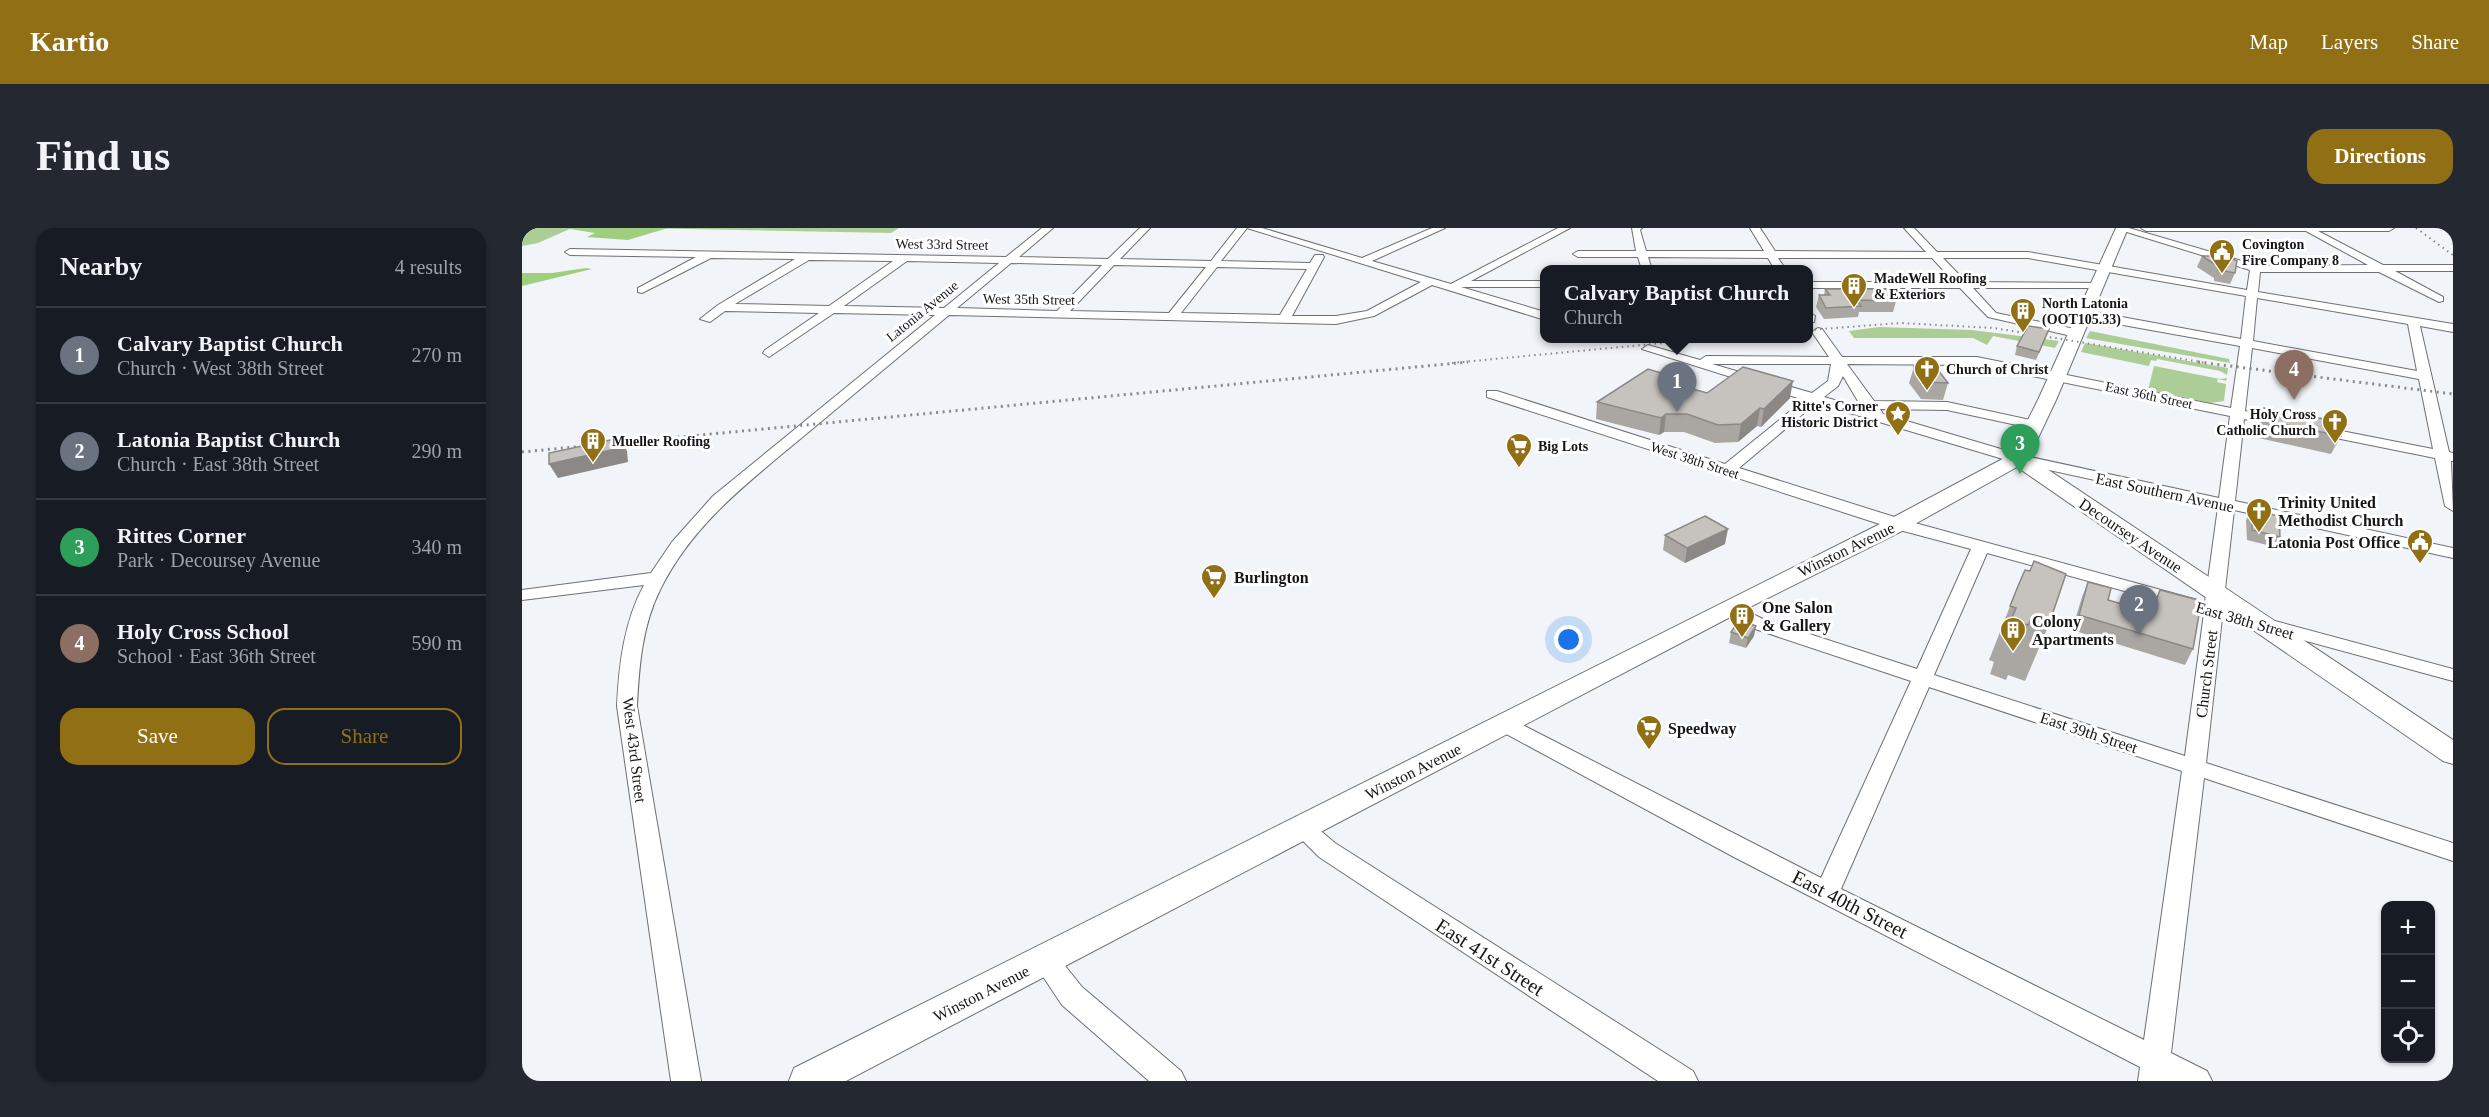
<!DOCTYPE html>
<html lang="en">
<head>
<meta charset="utf-8">
<style>
  :root { --surface:#171b24; --page:#242831; --text:#f1f3f6; --muted:#9ea1a6; --line:#363941; --accent:#916f14 }
  body { margin:0; font-family:"Times New Roman",serif; background:var(--page); color:var(--text) }
  .controls { position:absolute; right:18px; bottom:18px; display:grid; overflow:hidden; border-radius:12px; box-shadow:0 2px 4px #0004 }
  .controls button { width:54px; height:54px; display:grid; place-items:center; padding:0; border:0; border-bottom:2px solid var(--line); background:var(--surface); color:var(--text); font:30px sans-serif }
  .you { position:absolute; left:1047px; top:412px; width:21px; height:21px; margin:-15px; border:4px solid #fff; border-radius:50%; background:#1a73e8; box-shadow:0 0 0 9px #1a73e833 }
  .badge { display:grid; place-items:center; width:39px; height:39px; border-radius:50%; background:var(--accent); color:#fff; font-size:20px; font-weight:700 }
  .pin { position:absolute; translate:-50% -50px; filter:drop-shadow(0 2px 3px #0008) }
  .pin::after { content:''; position:absolute; top:32px; width:21px; height:18px; background:inherit; clip-path:polygon(0 0,100% 0,50% 100%) }
  .popup { position:absolute; left:1018px; top:37px; width:273px; height:78px; box-sizing:border-box; display:grid; place-content:center; border-radius:12px; background:var(--surface); filter:drop-shadow(0 2px 4px #0005); font-size:20px; white-space:nowrap; color:var(--muted) }
  .popup b { font-size:22px; color:var(--text) }
  .popup::after { content:''; position:absolute; left:50%; top:100%; margin-left:-12px; border:12px solid transparent; border-top-color:var(--surface) }
  .list { margin:0; padding:0; list-style:none }
  h2 { display:flex; justify-content:space-between; align-items:center; height:78px; margin:0; padding:0 24px; font-size:26px }
  h2 small { font-size:20px; font-weight:400; color:var(--muted) }
  .list li { display:grid; grid-template-columns:39px 1fr auto; gap:18px; align-items:center; box-sizing:border-box; height:96px; padding:0 24px; border-top:2px solid var(--line) }
  .list b { display:block; font-size:22px; white-space:nowrap }
  .list p { margin:0; font-size:20px; white-space:nowrap; color:var(--muted) }
  .list em { font-size:20px; font-style:normal; color:var(--muted) }
  .actions { display:flex; gap:12px; padding:18px 24px }
  .actions a { flex:1; padding:14px 0; border:2px solid var(--accent); border-radius:18px; text-align:center; font-size:21px; color:var(--accent) }
  .actions .main { background:var(--accent); color:#fff }
  .icon { flex:none; width:33px; height:33px; fill:none; stroke:currentColor; stroke-width:2; stroke-linecap:round; stroke-linejoin:round }
  .map { position:relative; flex:none; width:1931px; height:853px; overflow:hidden; border-radius:18px }
  header { display:flex; align-items:center; gap:36px; box-sizing:border-box; height:84px; padding:0 30px; background:var(--accent); color:#fff }
  header strong { font-size:28px }
  nav { display:flex; gap:33px; margin-inline-start:auto; font-size:21px }
  .intro { display:flex; align-items:center; justify-content:space-between; box-sizing:border-box; height:144px; padding:0 36px }
  h1 { margin:0; font-size:42px }
  .button { padding:15px 27px; border-radius:18px; background:var(--accent); color:#fff; font-size:21px; font-weight:700 }
  main { display:flex; gap:36px; padding:0 36px }
  aside { flex:1; background:var(--surface); border-radius:18px; box-shadow:0 2px 4px #0004 }
  .map>svg:first-child { display:block }
</style>
</head>
<body>
<header>
<strong>Kartio</strong>
<nav><a>Map</a><a>Layers</a><a>Share</a></nav>
</header>
<div class="intro"><h1>Find us</h1><a class="button">Directions</a></div>
<main>
<aside>
<h2>Nearby<small>4 results</small></h2>
<ul class="list">
<li><span class="badge" style="background:#6b7280">1</span><div><b>Calvary Baptist Church</b><p>Church · West 38th Street</p></div><em>270 m</em></li>
<li><span class="badge" style="background:#6b7280">2</span><div><b>Latonia Baptist Church</b><p>Church · East 38th Street</p></div><em>290 m</em></li>
<li><span class="badge" style="background:#2e9e5b">3</span><div><b>Rittes Corner</b><p>Park · Decoursey Avenue</p></div><em>340 m</em></li>
<li><span class="badge" style="background:#8d6e63">4</span><div><b>Holy Cross School</b><p>School · East 36th Street</p></div><em>590 m</em></li>
</ul>
<div class="actions"><a class="main">Save</a><a>Share</a></div>
</aside>
<div class="map">
<svg width="1931" height="853" viewBox="0 0 1931 853">
  <rect width="100%" height="100%" fill="#f1f4f8"/>
  <g fill="#acce96">
    <polygon points="0,0 50,0 16,15 0,18"/>
    <polygon points="113,0 377,0 369,5"/>
    <polygon points="1357,99 1450,102 1537,113 1533,120 1471,108 1465,117 1451,110 1332,110 1327,103"/>
    <polygon points="1568,103 1707,131 1708,135 1564,110"/>
    <polygon points="1563,115 1706,140 1705,147 1698,143 1635,131 1634,133 1629,132 1627,138 1559,124"/>
    <polygon points="1632,138 1698,151 1705,150 1704,153 1696,151 1695,154 1704,156 1702,173 1689,175 1626,162"/>
  </g>
  <g fill="#9fce7f">
    <polygon points="42,0 146,0 106,12 65,9 73,5"/>
    <polygon points="64,40 70,41 0,58 0,45 30,45"/>
  </g>
  <g fill="none" stroke-linecap="round" stroke-linejoin="round">
    <defs>
      <g id="minor">
        <path d="M520,0H531L497,29L586,31L618,0H628L598,31L689,33L715,0H725L699,33L788,35L793,27H801L802,29L770,88H814L845,83L899,54L725,0H740L840,30L910,0H923L850,33L929,56L1036,0H1048L949,53H1023V59H939L1023,84V92L910,57L852,88L814,96L427,87C379,127 331,167 283,207C228,253 170,296 138,362C120,398 117,439 115,478L179,853H149L95,478C97,436 102,394 122,357L0,372V362L129,345L150,314L191,268L413,87L312,85L247,129L241,125L243,122L297,85L203,83L188,94L178,91L196,77L273,31L189,30L120,65L116,64V60L174,29L48,27L43,24L48,21L484,29ZM287,32L371,33L307,78L213,76ZM385,33L477,35L422,80L322,78ZM489,35L580,37L535,83L435,80ZM592,37L684,39L647,85L548,83ZM695,39L785,41L758,87L659,85Z"/>
        <path d="M1110,0H1120L1118,2L1124,23H1242L1228,0H1238L1253,23L1404,24L1382,0H1392L1415,24H1506L1725,62L1728,42L1595,1L1607,0L1737,38L1846,37L1784,3H1624L1619,0H1872L1867,3H1796L1861,37H1931V43H1873L1921,69V73L1917,74L1857,44H1738L1736,64L1931,96V104L1898,98L1927,224L1931,225V233H1929L1931,283L1923,278L1913,230L1794,206L1787,202L1794,198L1911,221L1897,151L1730,120L1723,183L1768,192L1770,195L1763,199L1722,191L1713,273L1931,320V330L1712,282L1701,379L1931,441V453L1700,390L1684,535L1931,615V633L1682,550L1649,825L1685,843L1690,853H1616L1618,839L1210,628L975,501L971,496L975,491L982,489L989,491L1299,650L1389,453L1227,399L1196,381L1198,377H1212L1241,391L1395,441L1449,321L1370,300L965,169V163H975L1203,236L1282,172L1120,121L1126,117L1178,132L1184,128L1307,129L1290,104L1296,100L1300,101L1320,129H1455L1709,180L1718,118L1562,90L1556,86L1562,82L1719,111L1724,68L1506,30H1421L1444,54L1579,55L1581,57L1575,60H1451L1474,85L1558,102L1560,105L1554,109L1466,89L1438,60H1287V54H1432L1410,30H1256L1264,42H1253L1246,30L1126,29L1130,42H1120L1116,29H1056L1051,26L1056,23H1114ZM1735,70L1886,96L1895,143L1731,113ZM1190,136H1309L1306,153L1290,165ZM1325,136L1455,137L1708,188L1697,270L1499,227L1361,186L1358,181L1425,182L1513,201L1520,197L1513,193L1425,174L1352,173ZM1321,148L1340,180L1344,181L1302,169L1316,158ZM1294,175L1491,234L1696,279L1683,374L1382,292L1217,240ZM1465,325L1682,385L1663,528L1412,447ZM1407,459L1660,543L1622,812L1319,661Z"/>
        <polygon points="1287,84 1293,88 1292,94 1287,94"/>
        <polygon points="780,591 788,594 813,615 1171,843 1176,853 1136,853 797,629 768,600 772,594"/>
        <polygon points="523,721 532,724 560,759 659,843 664,853 627,853 540,777 510,732 514,724"/>
      </g>
      <polygon id="major" points="1594,0 1606,0 1534,172 1507,229 1931,512 1931,536 1921,533 1495,239 1384,301 1214,386 324,853 267,853 272,840 1368,291 1488,227 1516,172"/>
    </defs>
    <use href="#minor" stroke="#6e7074" stroke-width="2"/>
    <use href="#major" stroke="#6e7074" stroke-width="2"/>
    <use href="#minor" fill="#fff" fill-rule="evenodd"/>
    <use href="#major" fill="#fff" fill-rule="evenodd"/>
    <g stroke="#88898c" stroke-width="2" stroke-dasharray="1.5 4" stroke-linecap="butt">
      <polyline points="1894,0 1931,27"/>
      <polyline points="1287,102 1378,95 1472,100 1685,135"/>
      <polyline points="930,135 1194,110"/>
    </g>
    <g stroke="#88898c" stroke-width="3" stroke-dasharray="2 4.5" stroke-linecap="butt">
      <polyline points="1676,134 1931,166"/>
      <polyline points="0,224 946,134"/>
    </g>
  </g>
  <g fill="#aaa7a3">
    <polygon points="1680,28 1713,45 1708,56 1692,53 1692,50 1675,39"/>
    <polygon points="1303,61 1374,73 1371,84 1337,84 1336,89 1302,91 1294,79 1297,67 1302,67"/>
    <polygon points="1524,109 1514,132 1493,127 1495,118"/>
    <polygon points="1392,139 1426,155 1421,172 1399,171 1387,155"/>
    <polygon points="1149,148 1148,155 1185,165 1268,170 1239,199 1235,198 1216,214 1193,215 1162,204 1142,204 1137,207 1074,191 1075,174"/>
    <polygon points="1742,180 1819,208 1809,226 1732,209 1733,198"/>
    <polygon points="1730,282 1758,309 1753,319 1725,312 1724,292"/>
    <polygon points="1143,307 1203,316 1163,335 1141,322"/>
    <polygon points="1566,354 1586,372 1613,380 1615,377 1629,381 1638,362 1671,421 1663,437 1550,402 1560,369"/>
    <polygon points="1496,358 1526,399 1503,453 1486,447 1484,452 1468,446 1472,434 1467,432"/>
    <polygon points="1209,404 1232,408 1224,420 1207,415"/>
  </g>
  <g fill="#8b8885">
    <polygon points="1149,148 1147,165 1142,153"/>
    <polygon points="1271,153 1268,170 1239,199 1242,181"/>
    <polygon points="1238,180 1235,198 1216,214 1219,196"/>
    <polygon points="1144,186 1142,204 1137,207 1139,190"/>
    <polygon points="98,210 105,223 106,234 36,250 27,236"/>
    <polygon points="1206,301 1203,316 1163,335 1165,320"/>
    <polygon points="1234,398 1232,408 1224,420 1226,410"/>
  </g>
  <g fill="#c6c2be" stroke="#8b8885" stroke-width="1.5">
    <polygon points="1680,28 1705,28 1715,33 1713,45 1696,42 1697,39"/>
    <polygon points="1303,61 1365,61 1374,73 1335,72 1339,78 1304,80 1297,67 1308,67"/>
    <polygon points="1506,98 1527,101 1517,124 1495,118"/>
    <polygon points="1413,138 1426,155 1404,154 1392,139"/>
    <polygon points="1221,139 1271,153 1242,181 1238,180 1219,196 1196,197 1165,186 1144,186 1139,190 1075,174 1126,141 1149,148 1142,153 1185,165"/>
    <polygon points="1742,180 1819,194 1819,208 1741,192"/>
    <polygon points="98,210 98,220 27,236 27,225"/>
    <polygon points="1730,282 1757,288 1758,309 1730,302"/>
    <polygon points="1183,288 1206,301 1165,320 1143,307"/>
    <polygon points="1512,333 1544,346 1526,399 1508,393 1506,397 1489,392 1494,380 1488,378 1496,358 1503,342 1508,343"/>
    <polygon points="1566,354 1589,360 1586,372 1614,380 1615,377 1631,381 1638,362 1676,372 1678,381 1671,421 1557,387"/>
    <polygon points="1217,392 1234,398 1226,410 1209,404"/>
  </g>
  <defs>
    <symbol id="civic-pin" viewBox="-11 -11 22 30"><path d="M0 17L-7.5 6A9.5 9.5 0 1 1 7.5 6Z" fill="#916f14" stroke="#fff"/><path d="M-.6-6.5H3V-4.5H.6V-3L4-1V1h2V6H-6V1h2V-1L-.6-3ZM-1.2 2.5V6h2.4V2.5Z" fill="#fff"/></symbol>
    <symbol id="building-pin" viewBox="-11 -11 22 30"><path d="M0 17L-7.5 6A9.5 9.5 0 1 1 7.5 6Z" fill="#916f14" stroke="#fff"/><path d="M-4-6H4V6H1V3H-1V6H-4ZM-2.5-4.3h1.7v1.8h-1.7ZM.8-4.3h1.7v1.8H.8ZM-2.5-1h1.7V.8h-1.7ZM.8-1h1.7V.8H.8Z" fill="#fff"/></symbol>
    <symbol id="church-pin" viewBox="-11 -11 22 30"><path d="M0 17L-7.5 6A9.5 9.5 0 1 1 7.5 6Z" fill="#916f14" stroke="#fff"/><path d="M-1.2-6h2.4v3.5h3.3v2.4h-3.3V6h-2.4V-.1h-3.3v-2.4h3.3Z" fill="#fff"/></symbol>
    <symbol id="sight-pin" viewBox="-11 -11 22 30"><path d="M0 17L-7.5 6A9.5 9.5 0 1 1 7.5 6Z" fill="#916f14" stroke="#fff"/><path d="M0-6L1.8-2.2L6-1.7L2.9 1.2L3.7 5.4L0 3.3L-3.7 5.4L-2.9 1.2L-6-1.7L-1.8-2.2Z" fill="#fff"/></symbol>
    <symbol id="supermarket-pin" viewBox="-11 -11 22 30"><path d="M0 17L-7.5 6A9.5 9.5 0 1 1 7.5 6Z" fill="#916f14" stroke="#fff"/><path d="M-6-5.5h2.5l.6 2H6L4.5 2H-2.5L-4.4-4H-6ZM-1.5 3.2a1.3 1.3 0 1 0 .1 0ZM3 3.2a1.3 1.3 0 1 0 .1 0Z" fill="#fff"/></symbol>
  </defs>
  <g fill-rule="evenodd">
    <use href="#civic-pin" x="1685" y="9" width="30" height="40"/>
    <use href="#building-pin" x="1317" y="43" width="30" height="40"/>
    <use href="#building-pin" x="1486" y="68" width="30" height="40"/>
    <use href="#church-pin" x="1390" y="126" width="30" height="40"/>
    <use href="#sight-pin" x="1361" y="171" width="30" height="40"/>
    <use href="#church-pin" x="1798" y="179" width="30" height="40"/>
    <use href="#building-pin" x="56" y="198" width="30" height="40"/>
    <use href="#supermarket-pin" x="982" y="203" width="30" height="40"/>
    <use href="#church-pin" x="1722" y="268" width="30" height="40"/>
    <use href="#civic-pin" x="1883" y="299" width="30" height="40"/>
    <use href="#supermarket-pin" x="677" y="334" width="30" height="40"/>
    <use href="#building-pin" x="1205" y="373" width="30" height="40"/>
    <use href="#building-pin" x="1476" y="387" width="30" height="40"/>
    <use href="#supermarket-pin" x="1112" y="485" width="30" height="40"/>
  </g>
  <g text-anchor="middle" stroke-width="6" stroke-linejoin="round" paint-order="stroke">
    <g font-size="14" fill="#161618" stroke="#fff">
      <text transform="translate(420 16) rotate(1)" y="5">West 33rd Street</text>
      <text transform="translate(507 71) rotate(1)" y="5">West 35th Street</text>
      <text transform="translate(400 83) rotate(-39)" y="5">Latonia Avenue</text>
      <text transform="translate(1627 167) rotate(12)" y="5">East 36th Street</text>
      <text transform="translate(1173 232) rotate(18)" y="5">West 38th Street</text>
    </g>
    <g font-size="14" font-weight="bold" fill="#161618" stroke="#fff" text-anchor="start">
      <text x="1720" y="21">Covington<tspan x="1720" dy="16">Fire Company 8</tspan></text>
      <text x="1352" y="55">MadeWell Roofing<tspan x="1352" dy="16">&amp; Exteriors</tspan></text>
      <text x="1520" y="80">North Latonia<tspan x="1520" dy="16">(OOT105.33)</tspan></text>
      <text x="1424" y="146">Church of Christ</text>
      <text x="1356" y="183" text-anchor="end">Ritte's Corner<tspan x="1356" dy="16">Historic District</tspan></text>
      <text x="1794" y="191" text-anchor="end">Holy Cross<tspan x="1794" dy="16">Catholic Church</tspan></text>
      <text x="90" y="218">Mueller Roofing</text>
      <text x="1016" y="223">Big Lots</text>
    </g>
    <g font-size="16" fill="#161618" stroke="#fff">
      <text transform="translate(1643 264) rotate(12)" y="6">East Southern Avenue</text>
      <text transform="translate(1609 307) rotate(34)" y="6">Decoursey Avenue</text>
      <text transform="translate(1324 321) rotate(-26)" y="6">Winston Avenue</text>
      <text transform="translate(1723 392) rotate(16)" y="6">East 38th Street</text>
      <text transform="translate(1684 446) rotate(-83)" y="6">Church Street</text>
      <text transform="translate(1567 504) rotate(18)" y="6">East 39th Street</text>
      <text transform="translate(113 522) rotate(83)" y="6">West 43rd Street</text>
      <text transform="translate(891 543) rotate(-27)" y="6">Winston Avenue</text>
      <text transform="translate(459 765) rotate(-27)" y="6">Winston Avenue</text>
    </g>
    <g font-size="16" font-weight="bold" fill="#161618" stroke="#fff" text-anchor="start">
      <text x="1756" y="280">Trinity United<tspan x="1756" dy="18">Methodist Church</tspan></text>
      <text x="1878" y="320" text-anchor="end">Latonia Post Office</text>
      <text x="712" y="355">Burlington</text>
      <text x="1240" y="385">One Salon<tspan x="1240" dy="18">&amp; Gallery</tspan></text>
      <text x="1510" y="399">Colony<tspan x="1510" dy="18">Apartments</tspan></text>
      <text x="1146" y="506">Speedway</text>
    </g>
    <g font-size="20" fill="#161618" stroke="#fff">
      <text transform="translate(1328 676) rotate(27)" y="7">East 40th Street</text>
      <text transform="translate(968 729) rotate(33)" y="7">East 41st Street</text>
    </g>
  </g>
</svg>
<div class="controls">
<button>+</button>
<button>−</button>
<button><svg class="icon" aria-label="locate" viewBox="0 0 24 24"><circle cx="12" cy="12" r="6"/><path d="M12 2v4M12 18v4M2 12h4M18 12h4"/></svg></button>
</div>
<div class="you"></div>
<div class="pin badge" style="left:1155px;top:184px;background:#6b7280">1</div>
<div class="popup"><b>Calvary Baptist Church</b>Church</div>
<div class="pin badge" style="left:1617px;top:407px;background:#6b7280">2</div>
<div class="pin badge" style="left:1498px;top:246px;background:#2e9e5b">3</div>
<div class="pin badge" style="left:1772px;top:172px;background:#8d6e63">4</div>
</div>
</main>
</body>
</html>
